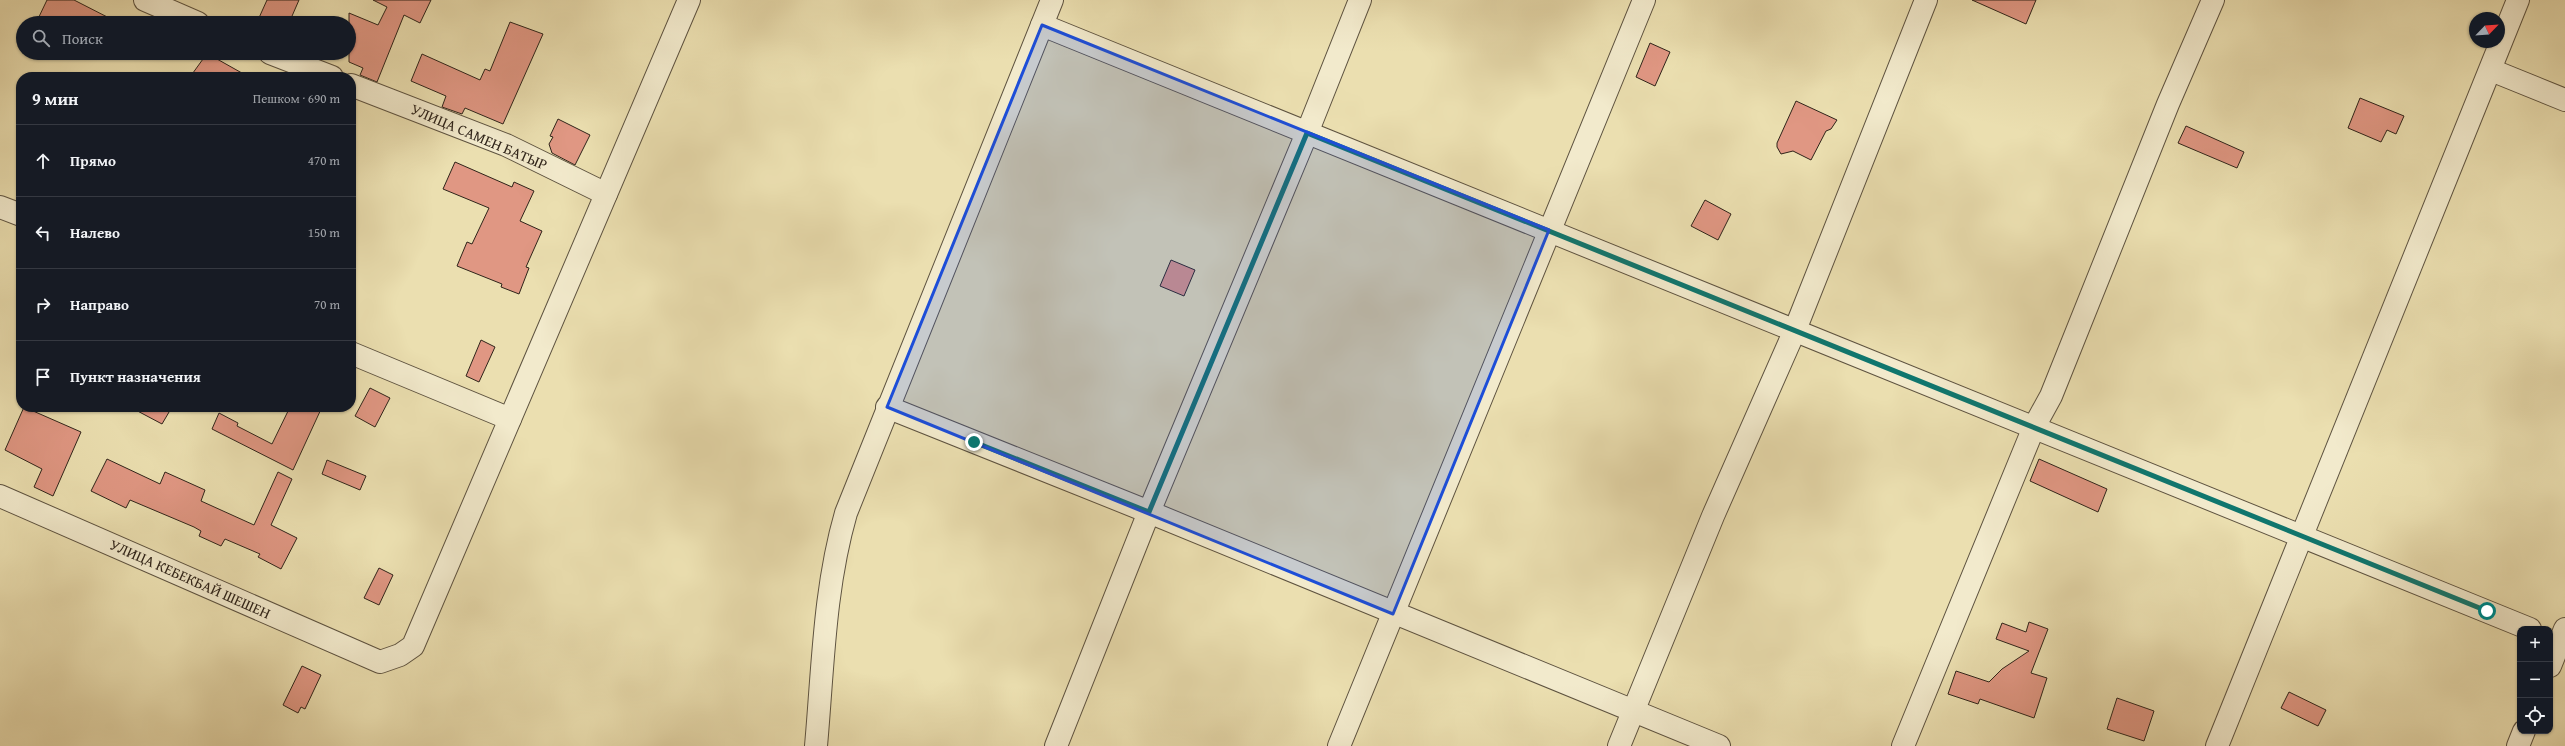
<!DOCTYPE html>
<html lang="ru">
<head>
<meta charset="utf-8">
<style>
  :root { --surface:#171b24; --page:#242831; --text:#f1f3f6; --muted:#9ea1a6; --line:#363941 }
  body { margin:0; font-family:"Gentium Book Plus",serif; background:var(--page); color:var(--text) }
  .controls { position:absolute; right:12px; bottom:12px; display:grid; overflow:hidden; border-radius:8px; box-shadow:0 1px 3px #0004 }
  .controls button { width:36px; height:36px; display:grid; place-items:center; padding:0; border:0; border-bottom:1px solid var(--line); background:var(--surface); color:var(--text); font:20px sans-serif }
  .compass { position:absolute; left:2469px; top:12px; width:36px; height:36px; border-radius:50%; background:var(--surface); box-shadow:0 1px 3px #0004; rotate:65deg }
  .stop { position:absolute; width:12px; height:12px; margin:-9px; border:3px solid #0f766e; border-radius:50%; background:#fff }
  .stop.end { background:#0f766e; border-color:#fff; box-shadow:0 1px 4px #0008 }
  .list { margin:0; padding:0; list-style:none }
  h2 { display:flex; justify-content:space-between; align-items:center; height:52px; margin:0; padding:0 16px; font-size:17px }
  h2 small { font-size:13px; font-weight:400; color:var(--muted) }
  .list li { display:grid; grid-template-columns:26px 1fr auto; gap:12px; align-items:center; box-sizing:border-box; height:72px; padding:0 16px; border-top:1px solid var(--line) }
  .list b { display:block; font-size:15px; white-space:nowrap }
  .list em { font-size:13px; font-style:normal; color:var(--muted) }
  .icon { flex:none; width:22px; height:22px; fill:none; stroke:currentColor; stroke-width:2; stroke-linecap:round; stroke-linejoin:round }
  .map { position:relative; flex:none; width:2565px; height:746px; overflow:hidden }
  .search { position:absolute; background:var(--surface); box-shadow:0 1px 3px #0004; left:16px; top:16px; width:340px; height:44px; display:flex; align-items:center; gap:10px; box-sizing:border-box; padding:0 14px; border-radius:22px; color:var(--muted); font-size:15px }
  .panel { position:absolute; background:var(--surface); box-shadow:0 1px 3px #0004; left:16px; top:72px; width:340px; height:340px; border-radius:16px }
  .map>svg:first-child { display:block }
</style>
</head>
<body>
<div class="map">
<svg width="2565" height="746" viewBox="0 0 2565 746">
  <rect width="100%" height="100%" fill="#ebdfb0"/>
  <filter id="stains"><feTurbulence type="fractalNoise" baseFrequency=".005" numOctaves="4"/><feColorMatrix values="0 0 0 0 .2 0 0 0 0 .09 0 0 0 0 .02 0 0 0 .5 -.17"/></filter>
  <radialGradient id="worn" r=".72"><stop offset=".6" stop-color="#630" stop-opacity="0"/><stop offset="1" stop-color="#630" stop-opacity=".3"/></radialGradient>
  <g fill="#e09783" stroke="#2f241a">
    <polygon points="47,0 74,0 119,23 36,23"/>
    <polygon points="267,0 299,0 289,23 266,23 258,20"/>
    <polygon points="373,0 431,0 420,23 404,15 377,82 360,75 363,68 349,62 349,13 378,25 387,7"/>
    <polygon points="1972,0 2036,0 2026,24"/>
    <polygon points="510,22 543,34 503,124 465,108 462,114 442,107 446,96 411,81 422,54 480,80 485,69 490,71"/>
    <polygon points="1650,43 1670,52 1655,86 1636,77"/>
    <polygon points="203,59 217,59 249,77 190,77"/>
    <polygon points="2360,98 2404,116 2396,134 2387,130 2381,142 2348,128"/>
    <polygon points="1796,101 1837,120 1831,129 1826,131 1811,160 1793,151 1781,154 1777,147 1777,143"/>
    <polygon points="558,119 590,135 575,165 552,153 549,144 553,137 550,136"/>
    <polygon points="2186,126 2244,152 2237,168 2178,143"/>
    <polygon points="455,162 512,187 514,182 534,191 520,221 542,231 526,267 529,268 519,294 501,287 502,284 457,266 467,242 472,244 489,208 443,189"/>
    <polygon points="1705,200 1731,214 1718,240 1691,226"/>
    <polygon points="1171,260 1195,270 1184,296 1160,286"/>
    <polygon points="481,340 495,347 479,382 466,376"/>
    <polygon points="370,388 390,398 375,427 355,416"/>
    <polygon points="24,407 81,432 53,496 34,487 42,469 5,450"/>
    <polygon points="130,407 172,407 162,424"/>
    <polygon points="290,407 322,407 293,470 212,429 219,413 238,423 237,426 272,444"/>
    <polygon points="107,459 160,484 165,472 205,490 201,501 254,525 278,472 292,479 271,525 297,538 281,569 258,557 260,554 225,539 221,546 199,536 201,531 194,527 130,500 126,508 91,491"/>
    <polygon points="2039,459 2107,489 2098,512 2030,481"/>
    <polygon points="327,460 366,476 360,490 322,474"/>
    <polygon points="379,568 393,575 379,605 364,598"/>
    <polygon points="2029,622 2048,629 2031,673 2047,678 2034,718 1980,699 1978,704 1948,694 1956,671 1989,682 2002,669 2029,651 1996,639 2002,623 2026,632"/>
    <polygon points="302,666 321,675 305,709 301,707 298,713 283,705"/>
    <polygon points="2289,692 2326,710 2318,726 2281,708"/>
    <polygon points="2117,698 2154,711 2144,741 2107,729"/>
  </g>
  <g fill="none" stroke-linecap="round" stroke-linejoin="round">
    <defs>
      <g id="minor">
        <polyline points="145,0 198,23"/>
        <polyline points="1042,25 2530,629"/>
        <polyline points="270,53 332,77"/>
        <polyline points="2491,70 2565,100"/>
        <polyline points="351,85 506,145 606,194"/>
        <polyline points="0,207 21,215"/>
        <polyline points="351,353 510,419"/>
        <polyline points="887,407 1149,512 1719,746"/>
        <polyline points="0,496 380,662 400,655 413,646 689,0"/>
        <polyline points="2550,666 2565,629"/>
        <path d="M816,746C823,668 824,589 846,513L1052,0"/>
        <polyline points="1056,746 1149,512 1307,133 1360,0"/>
        <polyline points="1339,746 1644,0"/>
        <polyline points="1619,746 1713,516 1795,330 1926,0"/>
        <polyline points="1903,746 2034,427 2051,396 2168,104 2213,0"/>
        <polyline points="2217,746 2518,0"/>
        <polyline points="2518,746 2524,731"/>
      </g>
    </defs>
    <use href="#minor" stroke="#5e5340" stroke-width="24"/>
    <use href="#minor" stroke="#f2eacc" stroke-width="22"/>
  </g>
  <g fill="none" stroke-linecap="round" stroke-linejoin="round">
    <polyline stroke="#0f766e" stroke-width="5" points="974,442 1149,512 1307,133 2487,611"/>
  </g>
  <path fill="#1d4ed8" fill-opacity="0.2" stroke="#1d4ed8" stroke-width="3" stroke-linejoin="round" d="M1042,25L1549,230L1393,614L887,407Z"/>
  <g text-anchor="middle" stroke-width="3" stroke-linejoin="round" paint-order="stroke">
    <g font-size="15" fill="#2f241a" stroke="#f2eacc">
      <text transform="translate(479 137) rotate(23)" y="5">УЛИЦА САМЕН БАТЫР</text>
      <text transform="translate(190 579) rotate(24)" y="5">УЛИЦА КЕБЕКБАЙ ШЕШЕН</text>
    </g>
  </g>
  <rect width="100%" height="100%" filter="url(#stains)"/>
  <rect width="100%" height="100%" fill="url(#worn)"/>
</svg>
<div class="controls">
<button>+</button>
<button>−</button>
<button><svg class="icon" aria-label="locate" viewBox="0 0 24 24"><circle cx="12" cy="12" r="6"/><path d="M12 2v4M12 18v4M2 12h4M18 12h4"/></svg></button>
</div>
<svg class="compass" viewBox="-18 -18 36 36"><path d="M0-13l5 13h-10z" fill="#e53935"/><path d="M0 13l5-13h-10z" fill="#9ea1a6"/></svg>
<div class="stop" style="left:2487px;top:611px"></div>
<div class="stop end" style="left:974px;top:442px"></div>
<div class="search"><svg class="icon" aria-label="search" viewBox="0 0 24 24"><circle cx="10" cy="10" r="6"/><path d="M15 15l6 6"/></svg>Поиск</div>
<section class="panel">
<h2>9 мин<small>Пешком · 690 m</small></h2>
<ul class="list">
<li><svg class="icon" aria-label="ahead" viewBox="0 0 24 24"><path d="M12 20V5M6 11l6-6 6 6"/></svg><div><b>Прямо</b></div><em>470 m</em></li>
<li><svg class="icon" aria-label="left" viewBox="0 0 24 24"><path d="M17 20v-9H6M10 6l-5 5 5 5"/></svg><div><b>Налево</b></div><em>150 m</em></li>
<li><svg class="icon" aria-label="right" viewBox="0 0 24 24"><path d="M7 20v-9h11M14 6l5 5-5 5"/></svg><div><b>Направо</b></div><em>70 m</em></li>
<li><svg class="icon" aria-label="arrive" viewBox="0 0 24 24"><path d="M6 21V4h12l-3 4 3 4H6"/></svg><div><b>Пункт назначения</b></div></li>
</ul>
</section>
</div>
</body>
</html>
